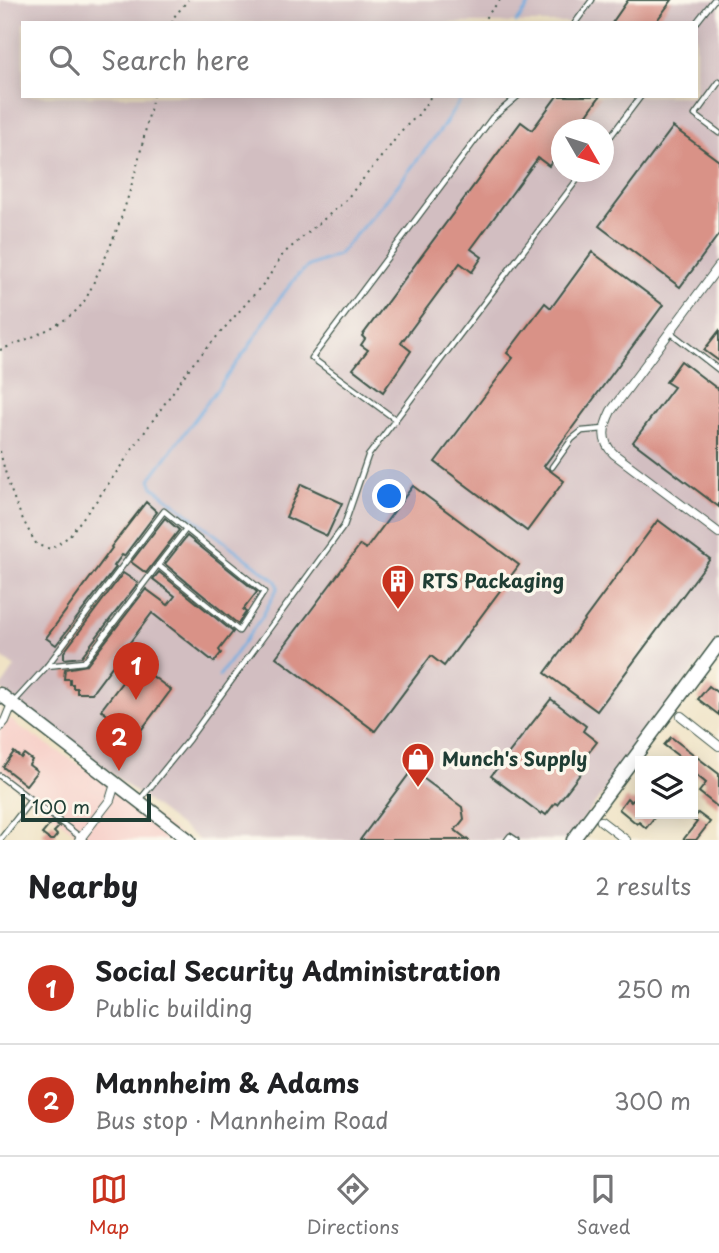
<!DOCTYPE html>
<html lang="en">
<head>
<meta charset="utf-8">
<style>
  :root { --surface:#fff; --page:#f2f2f2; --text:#202124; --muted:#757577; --line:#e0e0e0; --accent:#c8321e }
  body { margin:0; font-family:"Playpen Sans",sans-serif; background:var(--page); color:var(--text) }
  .controls { position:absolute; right:21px; bottom:21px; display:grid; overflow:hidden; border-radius:0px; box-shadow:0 4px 18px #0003 }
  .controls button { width:63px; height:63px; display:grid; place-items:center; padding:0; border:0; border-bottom:2px solid var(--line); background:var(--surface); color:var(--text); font:35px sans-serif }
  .compass { position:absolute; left:551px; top:119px; width:63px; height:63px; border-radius:50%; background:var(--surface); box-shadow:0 4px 18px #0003; rotate:129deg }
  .scale { position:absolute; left:21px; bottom:18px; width:130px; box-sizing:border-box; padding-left:7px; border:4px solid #1f3d34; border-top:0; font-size:19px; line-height:24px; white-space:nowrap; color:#1f3d34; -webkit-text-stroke:5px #fbf7ec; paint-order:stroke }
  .you { position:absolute; left:390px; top:497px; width:24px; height:24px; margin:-18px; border:5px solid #fff; border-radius:50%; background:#1a73e8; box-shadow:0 0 0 10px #1a73e833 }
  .badge { display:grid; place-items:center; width:46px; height:46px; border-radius:50%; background:var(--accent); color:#fff; font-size:23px; font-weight:700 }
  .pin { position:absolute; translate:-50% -58px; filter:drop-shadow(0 2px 4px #0008) }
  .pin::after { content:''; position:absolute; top:37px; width:24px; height:21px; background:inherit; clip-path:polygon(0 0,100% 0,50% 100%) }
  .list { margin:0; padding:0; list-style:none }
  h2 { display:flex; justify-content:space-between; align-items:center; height:91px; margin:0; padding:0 28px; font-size:30px }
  h2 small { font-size:23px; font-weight:400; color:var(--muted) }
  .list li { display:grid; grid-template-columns:46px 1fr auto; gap:21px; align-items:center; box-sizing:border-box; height:112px; padding:0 28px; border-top:2px solid var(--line) }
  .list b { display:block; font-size:26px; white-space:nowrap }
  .list p { margin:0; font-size:23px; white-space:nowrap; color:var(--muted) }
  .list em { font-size:23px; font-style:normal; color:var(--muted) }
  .icon { flex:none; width:38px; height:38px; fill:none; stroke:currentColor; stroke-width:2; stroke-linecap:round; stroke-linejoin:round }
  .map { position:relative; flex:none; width:719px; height:840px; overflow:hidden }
  .search { position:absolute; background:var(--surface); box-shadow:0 4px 18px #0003; left:21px; right:21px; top:21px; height:77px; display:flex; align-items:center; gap:18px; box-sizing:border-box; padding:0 24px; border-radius:0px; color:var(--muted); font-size:26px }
  .sheet { height:315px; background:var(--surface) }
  nav { display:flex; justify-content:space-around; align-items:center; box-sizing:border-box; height:98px; border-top:2px solid var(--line); background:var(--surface); font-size:19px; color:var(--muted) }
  nav a { display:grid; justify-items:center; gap:4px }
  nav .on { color:var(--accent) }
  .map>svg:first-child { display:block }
</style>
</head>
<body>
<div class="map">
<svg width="719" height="840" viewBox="0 0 719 840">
  <rect width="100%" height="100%" fill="#fbf7ec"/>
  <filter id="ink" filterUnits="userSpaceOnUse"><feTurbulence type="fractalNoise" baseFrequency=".0143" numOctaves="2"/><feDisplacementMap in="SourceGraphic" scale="14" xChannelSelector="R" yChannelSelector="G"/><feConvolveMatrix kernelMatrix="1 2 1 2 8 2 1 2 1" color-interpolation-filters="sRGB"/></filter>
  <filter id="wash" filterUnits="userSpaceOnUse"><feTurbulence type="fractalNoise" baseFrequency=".00686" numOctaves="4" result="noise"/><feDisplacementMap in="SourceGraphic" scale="28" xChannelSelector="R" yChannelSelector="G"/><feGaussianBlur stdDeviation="1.57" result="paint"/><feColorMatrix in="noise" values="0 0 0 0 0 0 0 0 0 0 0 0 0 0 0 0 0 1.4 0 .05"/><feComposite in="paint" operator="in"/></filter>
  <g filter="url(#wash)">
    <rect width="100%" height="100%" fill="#efe2c3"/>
    <polygon fill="#f7d0c9" points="0,711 20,727 119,790 186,840 85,840 0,775"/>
    <path fill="#d2bec1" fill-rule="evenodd" d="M0,0H719V637L568,840H199L0,689L15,667L0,656ZM23,23H696V96H23ZM562,130H604V172H562Z"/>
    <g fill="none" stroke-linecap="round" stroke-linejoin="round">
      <g stroke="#6faee2" stroke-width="2.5">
        <polyline points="516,23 533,0"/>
        <polyline points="219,676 262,617 278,587 276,581 153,487 150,479 248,348 279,299 298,275 309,266 338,255 387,199 442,128 463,96"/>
      </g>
    </g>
    <g id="blocks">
      <g fill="#d99287">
        <polygon points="628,0 672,0 655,23 612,23"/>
        <polygon points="557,96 600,96 576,130 562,130 562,148 549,166 538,158 471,249 482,257 472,272 460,263 401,343 411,351 383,392 353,369 368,350 361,345 365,339 362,336 521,122 532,130"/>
        <polygon points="673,127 719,161 719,234 680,287 599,226"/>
        <polygon points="592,252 663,305 544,466 564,481 527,531 435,462 513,358 507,353 545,303 551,308"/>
        <polygon points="719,331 719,361 704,350"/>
        <polygon points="681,361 719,390 719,507 633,442 674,387 666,382"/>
        <polygon points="301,484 342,503 327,536 286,517"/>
        <polygon points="413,486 519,565 444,666 431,656 375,731 276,657 360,545 366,549"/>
        <polygon points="146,502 157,512 124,556 122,555 114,566 116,567 56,645 46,638 112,548 111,547"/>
        <polygon points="165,518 179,530 146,573 131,562"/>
        <polygon points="658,520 710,559 597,711 545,673"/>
        <polygon points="187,536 257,592 243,610 246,612 238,624 165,564"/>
        <polygon points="159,572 233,632 219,650 221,653 214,662 152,613 92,693 77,693 77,688 73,688 73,684 70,684 70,679 64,679 65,669 87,665 146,589 168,605 175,596 153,579"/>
        <polygon points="123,573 138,583 81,657 64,659 64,652"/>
        <polygon points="136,664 171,690 136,737 101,710"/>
        <polygon points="709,686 719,694 719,715 698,699"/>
        <polygon points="551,699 586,726 583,731 597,742 579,765 584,769 557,804 555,803 546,815 542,812 541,814 491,776"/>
        <polygon points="671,737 719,774 719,808 699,792 706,783 693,772 693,761 685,761 664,745"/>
        <polygon points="14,752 21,758 24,754 32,760 29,765 37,771 26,785 3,767"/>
        <polygon points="412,770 462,807 464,819 455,830 468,840 360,840"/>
        <polygon points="627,798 631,802 633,800 640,805 640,814 657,814 646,828 639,822 637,824 619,809"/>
        <polygon points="698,813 710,822 696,840 683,840 697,822 693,820"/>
        <polygon points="52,822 59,827 54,832 57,835 53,840 50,840 42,834"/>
      </g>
    </g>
  </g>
  <g filter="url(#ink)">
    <use href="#blocks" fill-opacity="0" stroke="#3e5649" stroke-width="2"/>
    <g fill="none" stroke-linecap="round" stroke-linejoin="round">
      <defs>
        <g id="lane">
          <polyline points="575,23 592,0"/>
          <polyline points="696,23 714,0"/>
          <polyline points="719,82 695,115 719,133"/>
          <polyline points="604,145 641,96"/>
          <polyline points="670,332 719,370"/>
          <polyline points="395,419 312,358 492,118 518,96"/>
          <polyline points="552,467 572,439 582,431 604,429"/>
          <polyline points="158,565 186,529"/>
          <polyline points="13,703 47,666 164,511 264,592 239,631 158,565 84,662 47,666"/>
          <polyline points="0,776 84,840"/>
          <polyline points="139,801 189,739 344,526 368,456 583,172"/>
          <polyline points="0,840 31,800"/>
          <polyline points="507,840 510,836 516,840"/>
        </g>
        <g id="street">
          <path d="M719,266L611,411C603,427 600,441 614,454L719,533"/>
          <polyline points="681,716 719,746"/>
          <polyline points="0,727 5,721 12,704"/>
          <polyline points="601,821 626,840"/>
          <polyline points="79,840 110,800 115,784"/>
        </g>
        <polyline id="secondary" points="573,840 719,644"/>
        <polyline id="primary" points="0,694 189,840"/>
      </defs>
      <use href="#lane" stroke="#3e5649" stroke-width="7"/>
      <use href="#street" stroke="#3e5649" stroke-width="10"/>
      <use href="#secondary" stroke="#3e5649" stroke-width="15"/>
      <use href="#primary" stroke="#3e5649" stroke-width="15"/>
      <g stroke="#3e5649" stroke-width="2" stroke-dasharray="2 5" stroke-linecap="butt">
        <polyline points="172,23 174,17 188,0"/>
        <polyline points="481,23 500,0"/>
        <path d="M0,350C25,340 67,325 83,303C90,293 94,280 100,269C127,213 140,157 153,96"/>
        <path d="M0,451C8,486 18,514 37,545L51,549L68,537L97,500L191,366L266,281L283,254L344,202L391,145L400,132L419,114L431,96"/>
      </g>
      <use href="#lane" stroke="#fff" stroke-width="4.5"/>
      <use href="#street" stroke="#fff" stroke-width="8"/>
      <use href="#secondary" stroke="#fff" stroke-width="12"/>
      <use href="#primary" stroke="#fff" stroke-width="12"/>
    </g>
  </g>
  <defs>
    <symbol id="building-pin" viewBox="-11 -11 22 30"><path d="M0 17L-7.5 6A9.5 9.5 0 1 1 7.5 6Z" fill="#c8321e" stroke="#fbf7ec"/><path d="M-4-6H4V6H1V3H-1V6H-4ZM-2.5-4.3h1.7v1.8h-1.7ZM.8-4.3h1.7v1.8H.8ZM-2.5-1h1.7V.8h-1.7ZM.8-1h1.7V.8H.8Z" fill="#fff"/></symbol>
    <symbol id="shop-pin" viewBox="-11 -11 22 30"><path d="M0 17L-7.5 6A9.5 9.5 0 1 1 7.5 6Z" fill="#c8321e" stroke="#fbf7ec"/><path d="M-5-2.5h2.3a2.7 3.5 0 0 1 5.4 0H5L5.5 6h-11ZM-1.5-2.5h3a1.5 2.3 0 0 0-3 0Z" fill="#fff"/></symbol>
  </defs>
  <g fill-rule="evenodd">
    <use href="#building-pin" x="379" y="562" width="38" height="52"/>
    <use href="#shop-pin" x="399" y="740" width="38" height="52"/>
  </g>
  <g text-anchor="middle" stroke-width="7" stroke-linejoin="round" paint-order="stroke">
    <g font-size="19" font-weight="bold" fill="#1f3d34" stroke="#fbf7ec" text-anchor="start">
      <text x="422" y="588">RTS Packaging</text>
      <text x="442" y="766">Munch's Supply</text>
    </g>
  </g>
</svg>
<div class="controls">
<button><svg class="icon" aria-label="layers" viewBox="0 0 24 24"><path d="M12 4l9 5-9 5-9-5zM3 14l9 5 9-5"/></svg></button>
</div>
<svg class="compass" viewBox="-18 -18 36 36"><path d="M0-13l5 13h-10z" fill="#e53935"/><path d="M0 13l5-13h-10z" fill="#757577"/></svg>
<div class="scale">100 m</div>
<div class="you"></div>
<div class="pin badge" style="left:136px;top:700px">1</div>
<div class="pin badge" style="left:119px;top:771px">2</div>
<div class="search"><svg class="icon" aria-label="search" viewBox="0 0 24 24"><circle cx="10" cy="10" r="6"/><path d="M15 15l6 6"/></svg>Search here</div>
</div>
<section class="sheet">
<h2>Nearby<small>2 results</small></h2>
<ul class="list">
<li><span class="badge">1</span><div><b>Social Security Administration</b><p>Public building</p></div><em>250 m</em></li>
<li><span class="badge">2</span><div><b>Mannheim &amp; Adams</b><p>Bus stop · Mannheim Road</p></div><em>300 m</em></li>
</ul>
</section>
<nav>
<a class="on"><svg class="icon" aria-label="map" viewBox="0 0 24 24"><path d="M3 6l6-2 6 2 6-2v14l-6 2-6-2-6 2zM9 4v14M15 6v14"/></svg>Map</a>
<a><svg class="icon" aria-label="directions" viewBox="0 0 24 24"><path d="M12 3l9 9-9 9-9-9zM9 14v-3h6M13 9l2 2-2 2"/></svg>Directions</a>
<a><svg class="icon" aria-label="saved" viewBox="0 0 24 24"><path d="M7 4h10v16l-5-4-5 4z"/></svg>Saved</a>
</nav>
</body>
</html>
